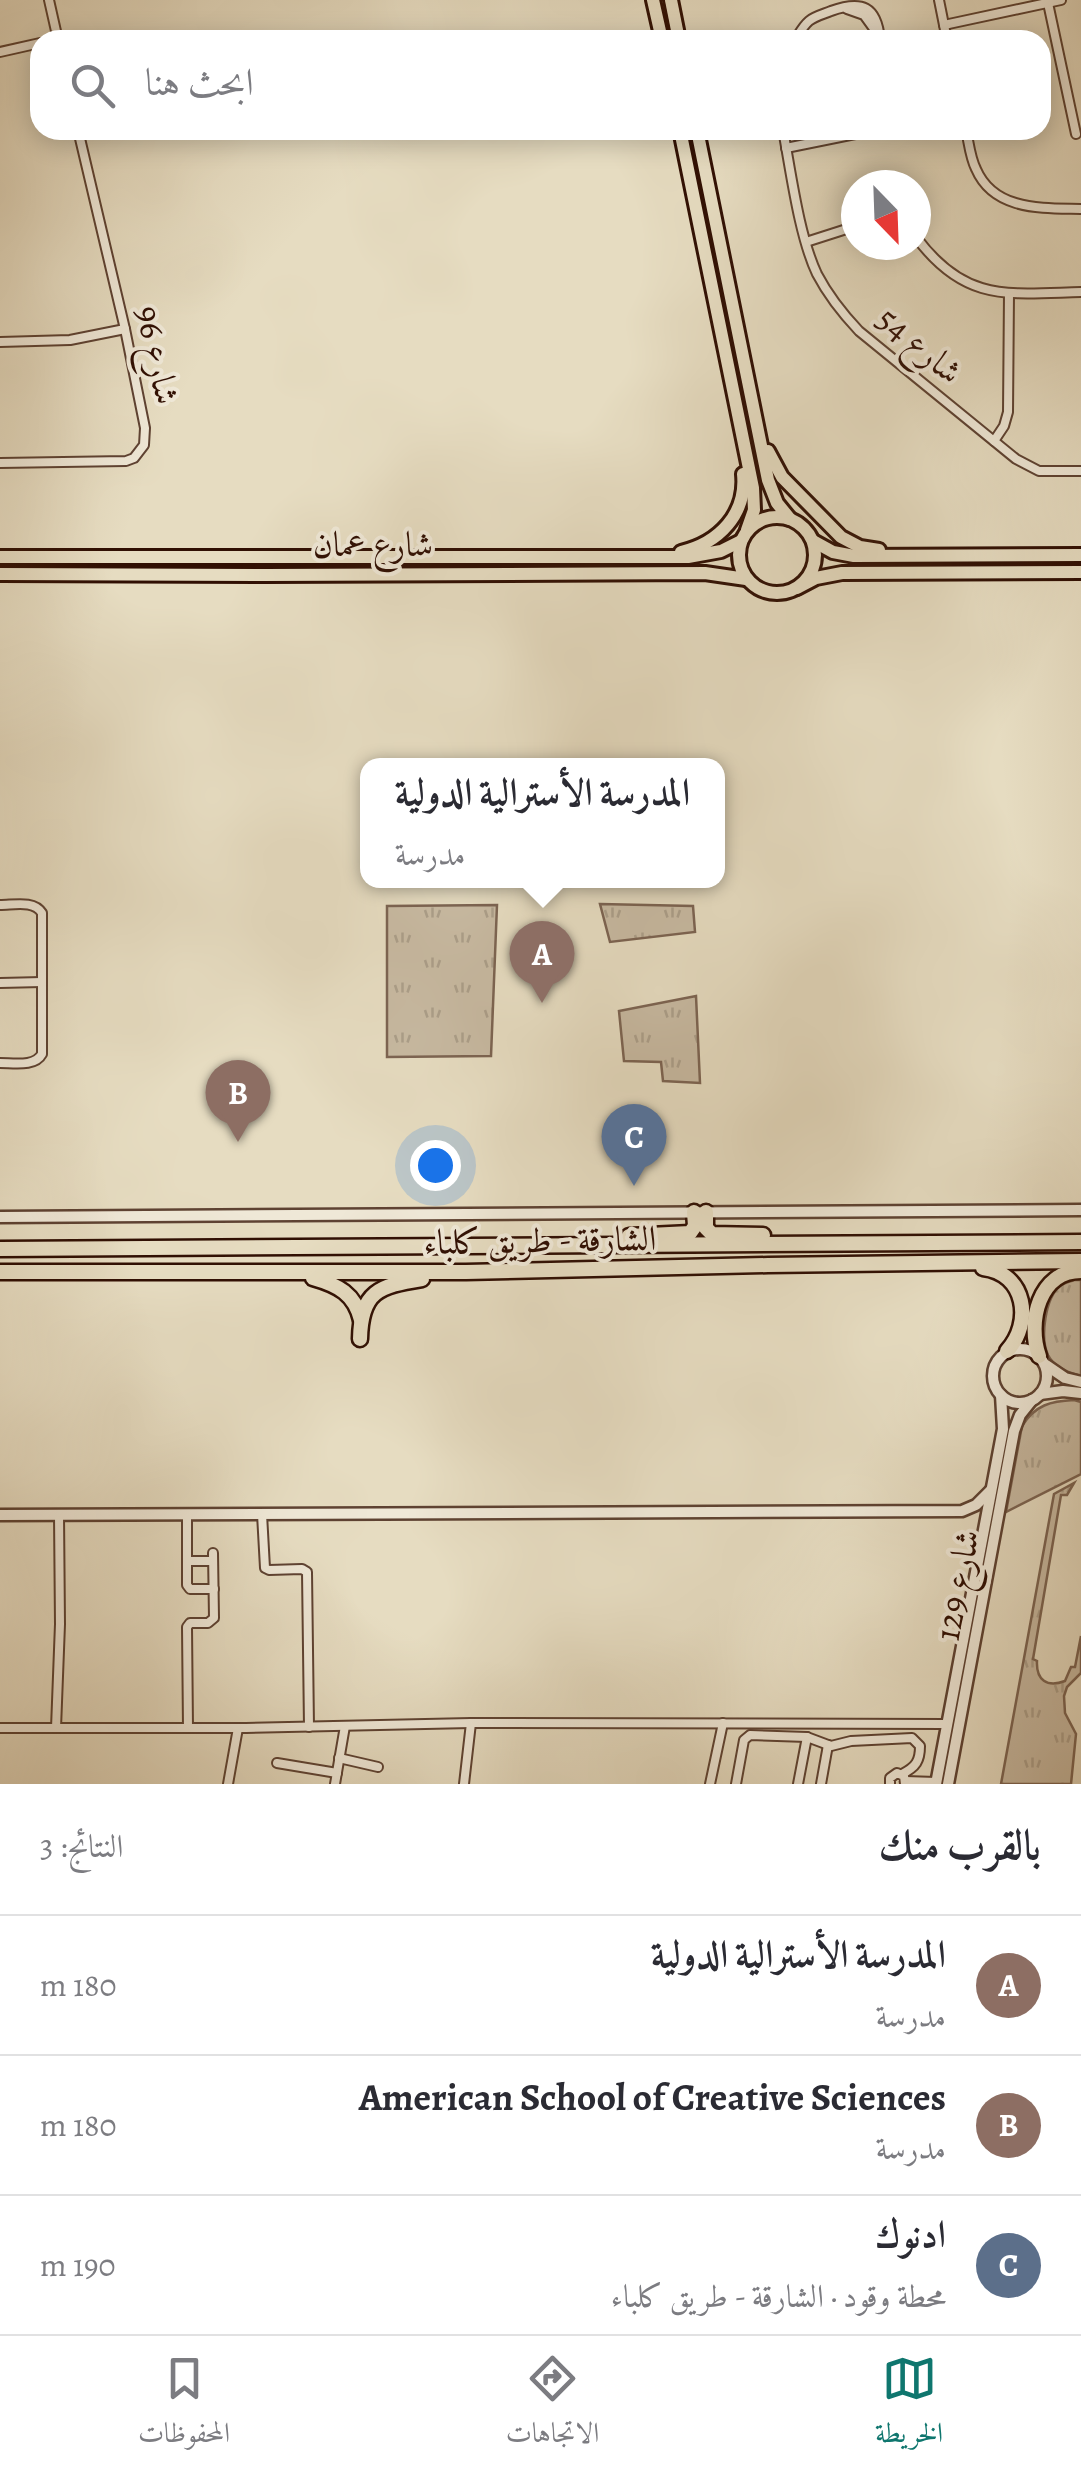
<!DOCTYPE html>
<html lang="ar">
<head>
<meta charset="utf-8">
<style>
  :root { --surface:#fff; --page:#f2f2f3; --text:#2b2b33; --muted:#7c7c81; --line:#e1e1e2; --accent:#0f766e }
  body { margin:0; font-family:Alegreya,Amiri,serif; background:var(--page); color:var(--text); direction:rtl }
  .compass { position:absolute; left:841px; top:170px; width:90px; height:90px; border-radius:50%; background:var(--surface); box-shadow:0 5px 25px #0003; rotate:157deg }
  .you { position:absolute; left:435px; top:1165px; width:35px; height:35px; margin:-25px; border:8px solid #fff; border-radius:50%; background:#1a73e8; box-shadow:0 0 0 15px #1a73e833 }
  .badge { display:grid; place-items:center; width:65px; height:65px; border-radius:50%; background:var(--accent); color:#fff; font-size:32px; font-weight:700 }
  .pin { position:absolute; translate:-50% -82px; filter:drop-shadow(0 2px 5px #0008) }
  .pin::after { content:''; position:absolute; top:52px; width:35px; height:30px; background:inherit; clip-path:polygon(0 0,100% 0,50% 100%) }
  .popup { position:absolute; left:360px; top:758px; width:365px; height:130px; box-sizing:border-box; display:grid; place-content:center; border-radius:20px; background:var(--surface); filter:drop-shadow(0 2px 8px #0005); font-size:32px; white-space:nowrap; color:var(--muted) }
  .popup b { font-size:38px; color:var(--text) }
  .popup::after { content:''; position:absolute; left:50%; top:100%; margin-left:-20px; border:20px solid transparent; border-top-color:var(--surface) }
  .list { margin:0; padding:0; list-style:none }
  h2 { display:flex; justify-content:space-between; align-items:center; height:130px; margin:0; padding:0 40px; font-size:42px }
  h2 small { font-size:32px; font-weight:400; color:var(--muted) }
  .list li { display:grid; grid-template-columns:65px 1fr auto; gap:30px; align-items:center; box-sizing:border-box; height:140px; padding:0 40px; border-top:2px solid var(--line) }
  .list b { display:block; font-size:38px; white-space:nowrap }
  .list p { margin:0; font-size:32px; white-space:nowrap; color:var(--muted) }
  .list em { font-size:32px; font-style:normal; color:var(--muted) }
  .icon { flex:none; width:55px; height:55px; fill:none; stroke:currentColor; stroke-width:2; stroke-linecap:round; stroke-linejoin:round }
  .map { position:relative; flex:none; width:1081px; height:1784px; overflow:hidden; direction:ltr }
  .search { position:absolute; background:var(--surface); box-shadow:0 5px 25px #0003; left:30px; right:30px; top:30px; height:110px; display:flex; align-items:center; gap:25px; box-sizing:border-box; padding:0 35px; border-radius:30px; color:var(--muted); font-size:38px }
  .sheet { height:550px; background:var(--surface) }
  nav { display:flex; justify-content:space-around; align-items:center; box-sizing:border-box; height:140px; border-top:2px solid var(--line); background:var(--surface); font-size:28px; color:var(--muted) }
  nav a { display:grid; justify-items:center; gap:5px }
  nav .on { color:var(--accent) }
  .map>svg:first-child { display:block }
</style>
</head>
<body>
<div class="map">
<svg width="1081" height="1784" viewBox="0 0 1081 1784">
  <defs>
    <pattern id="grass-tufts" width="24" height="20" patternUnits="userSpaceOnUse" patternTransform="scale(2.5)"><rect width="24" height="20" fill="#c7b9a1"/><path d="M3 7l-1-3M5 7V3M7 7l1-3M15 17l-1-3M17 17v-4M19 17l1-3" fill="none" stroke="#ab9e89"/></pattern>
  </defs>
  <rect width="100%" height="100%" fill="#e6dcc1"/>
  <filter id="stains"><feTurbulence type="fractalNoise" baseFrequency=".002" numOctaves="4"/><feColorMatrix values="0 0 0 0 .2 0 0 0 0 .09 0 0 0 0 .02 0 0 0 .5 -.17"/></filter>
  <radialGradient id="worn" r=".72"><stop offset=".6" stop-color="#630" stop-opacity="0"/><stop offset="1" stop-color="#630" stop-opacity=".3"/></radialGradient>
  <g fill="url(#grass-tufts)" stroke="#7c6452" stroke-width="2.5">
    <polygon points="600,904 693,906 695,932 610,942"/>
    <polygon points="497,905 491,1056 387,1057 387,906"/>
    <polygon points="696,996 700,1083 663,1081 661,1062 624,1061 619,1011"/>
    <path d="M1074,1280H1081V1376C1069,1373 1054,1367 1048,1355C1040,1338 1045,1298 1060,1286C1064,1283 1069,1282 1074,1280Z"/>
    <path d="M1074,1400L1081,1402V1474L1006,1512L1022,1426C1035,1405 1051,1401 1074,1400Z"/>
    <path d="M1074,1483L1067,1495H1061L1033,1659L1037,1661C1036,1680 1047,1688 1065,1681L1071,1667H1075L1081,1636V1673L1067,1687L1064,1696L1065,1713L1076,1734L1071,1784H1001L1054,1494Z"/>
  </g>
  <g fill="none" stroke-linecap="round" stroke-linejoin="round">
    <defs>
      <g id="minor">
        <polyline points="49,0 58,40"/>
        <polyline points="939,0 947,40"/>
        <polyline points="1048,3 1076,134"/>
        <polyline points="847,9 864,15 877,33"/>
        <polyline points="944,25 1061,0"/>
        <path d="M795,40C799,34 803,26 809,21C815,16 824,14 831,11C862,0 877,6 880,40"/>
        <polyline points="0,52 40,43"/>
        <path d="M783,130C791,172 799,236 817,274C828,295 842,313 859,331L1016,459L1039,471H1081"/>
        <path d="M966,130C969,143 970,157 976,169C994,211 1042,208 1081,209"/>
        <polyline points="786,148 875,130"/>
        <path d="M916,237C965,303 1008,294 1081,292"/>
        <polyline points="806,242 856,226"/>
        <polyline points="0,342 70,340 125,329"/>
        <polyline points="994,441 1004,426 1008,412 1009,294"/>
        <polyline points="0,463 126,461 134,458 144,445 145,428 125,329 78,130"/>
        <path d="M0,905C14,905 34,900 42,913V1054C35,1067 14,1063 0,1063"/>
        <polyline points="0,983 42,982"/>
        <polyline points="187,1514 187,1585 190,1589 214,1589"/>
        <polyline points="262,1514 265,1568 269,1570 302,1569 307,1572 309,1727"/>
        <polyline points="187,1561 213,1561"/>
        <polyline points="0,1728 246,1728 471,1723 947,1724"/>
        <polyline points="56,1728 60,1624 59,1515"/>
        <polyline points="188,1728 187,1627 190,1623 208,1623 214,1618 213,1553"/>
        <polyline points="339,1758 378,1767"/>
        <polyline points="277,1763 337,1773"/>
        <polyline points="905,1781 936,1782"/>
        <polyline points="228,1784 238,1728"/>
        <polyline points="335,1784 345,1726"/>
        <polyline points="464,1784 471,1723"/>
        <polyline points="710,1784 723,1723"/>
        <path d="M736,1784L744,1740L750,1735L807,1737L831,1746L851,1741L912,1738L920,1746C920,1761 916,1767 902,1774"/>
        <polyline points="798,1784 807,1737"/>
        <polyline points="821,1784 828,1745"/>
        <polyline points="890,1784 890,1778 897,1773 904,1776 905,1784"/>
      </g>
      <g id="tertiary">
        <polyline points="0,1217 1081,1210"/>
        <circle cx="1020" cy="1376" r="27"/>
        <polyline points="1046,1365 1065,1378 1081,1382"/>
        <polyline points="1040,1394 1063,1391 1081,1393"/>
        <polyline points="0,1515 962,1511 976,1505 991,1490"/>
        <polyline points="936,1784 1003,1429 1001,1395"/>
        <polyline points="948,1784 1014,1431 1020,1415 1032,1400"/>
      </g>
      <g id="primary">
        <polyline points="653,0 662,40"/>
        <polyline points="671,0 679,40"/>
        <polyline points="680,130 753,488 754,510 747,530"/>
        <polyline points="697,130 768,480 777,503 790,519"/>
        <polyline points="768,451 782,477 841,537 860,547 879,550"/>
        <circle cx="777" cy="555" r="38"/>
        <polyline points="813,541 833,552 854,556 1081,555"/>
        <path d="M681,552C719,543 747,514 743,474"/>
        <polyline points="0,557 688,557 721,551 741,541"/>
        <polyline points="0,574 266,575 705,573 746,579"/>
        <polyline points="797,588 816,578 842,573 1081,572"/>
      </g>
      <g id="motorway">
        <polyline points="706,1212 706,1228 712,1234 763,1235"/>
        <polyline points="629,1236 690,1233 695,1226 694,1212"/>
        <polyline points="0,1249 1081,1242"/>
        <path d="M983,1268C1026,1273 1033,1323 1007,1351"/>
        <polyline points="0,1272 466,1272 768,1265 1081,1261"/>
        <path d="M313,1278C338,1285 355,1294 361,1320"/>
        <path d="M360,1339C361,1291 379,1286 422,1279"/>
        <path d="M1039,1356C1027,1322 1039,1271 1081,1271"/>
      </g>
    </defs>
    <use href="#minor" stroke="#5e4232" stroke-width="12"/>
    <use href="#tertiary" stroke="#5e4232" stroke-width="15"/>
    <use href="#primary" stroke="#300f03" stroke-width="18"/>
    <use href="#motorway" stroke="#300f03" stroke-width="19"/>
    <use href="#minor" stroke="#efe8d7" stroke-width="8"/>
    <use href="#tertiary" stroke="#efe8d7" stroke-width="10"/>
    <use href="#primary" stroke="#e6dcc1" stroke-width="12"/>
    <use href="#motorway" stroke="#e6dcc1" stroke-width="14"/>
  </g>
  <g text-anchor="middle" stroke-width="8" stroke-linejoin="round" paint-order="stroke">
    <g font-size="35" fill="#300f03" stroke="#efe8d7">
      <text transform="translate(920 345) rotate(40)" y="12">شارع 54</text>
      <text transform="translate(158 355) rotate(78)" y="12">شارع 96</text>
      <text x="373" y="556">شارع عمان</text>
      <text transform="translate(540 1240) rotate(-1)" y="12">الشارقة - طريق كلباء</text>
      <text transform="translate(957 1585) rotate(-79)" y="12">شارع 129</text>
    </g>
  </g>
  <rect width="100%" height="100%" filter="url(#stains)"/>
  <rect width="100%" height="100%" fill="url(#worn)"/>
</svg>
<svg class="compass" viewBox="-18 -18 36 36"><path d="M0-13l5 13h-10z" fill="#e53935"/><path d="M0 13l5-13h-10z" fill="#7c7c81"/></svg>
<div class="you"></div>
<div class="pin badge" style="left:542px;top:1003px;background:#8d6e63">A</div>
<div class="popup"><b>المدرسة الأسترالية الدولية</b>مدرسة</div>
<div class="pin badge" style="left:238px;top:1142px;background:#8d6e63">B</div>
<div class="pin badge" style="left:634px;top:1186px;background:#5c6f8a">C</div>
<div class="search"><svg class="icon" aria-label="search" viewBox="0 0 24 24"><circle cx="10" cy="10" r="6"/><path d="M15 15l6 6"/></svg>ابحث هنا</div>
</div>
<section class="sheet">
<h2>بالقرب منك<small>النتائج: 3</small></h2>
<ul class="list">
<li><span class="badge" style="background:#8d6e63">A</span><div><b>المدرسة الأسترالية الدولية</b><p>مدرسة</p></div><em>180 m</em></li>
<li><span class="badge" style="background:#8d6e63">B</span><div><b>American School of Creative Sciences</b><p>مدرسة</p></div><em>180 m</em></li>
<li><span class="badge" style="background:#5c6f8a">C</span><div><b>ادنوك</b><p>محطة وقود · الشارقة - طريق كلباء</p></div><em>190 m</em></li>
</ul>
</section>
<nav>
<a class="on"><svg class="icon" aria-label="map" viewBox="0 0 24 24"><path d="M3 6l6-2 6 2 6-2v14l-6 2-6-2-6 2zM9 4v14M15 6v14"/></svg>الخريطة</a>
<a><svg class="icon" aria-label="directions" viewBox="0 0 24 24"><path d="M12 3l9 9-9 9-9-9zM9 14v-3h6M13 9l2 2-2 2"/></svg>الاتجاهات</a>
<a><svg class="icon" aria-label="saved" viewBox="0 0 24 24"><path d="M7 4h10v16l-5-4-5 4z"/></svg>المحفوظات</a>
</nav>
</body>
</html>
